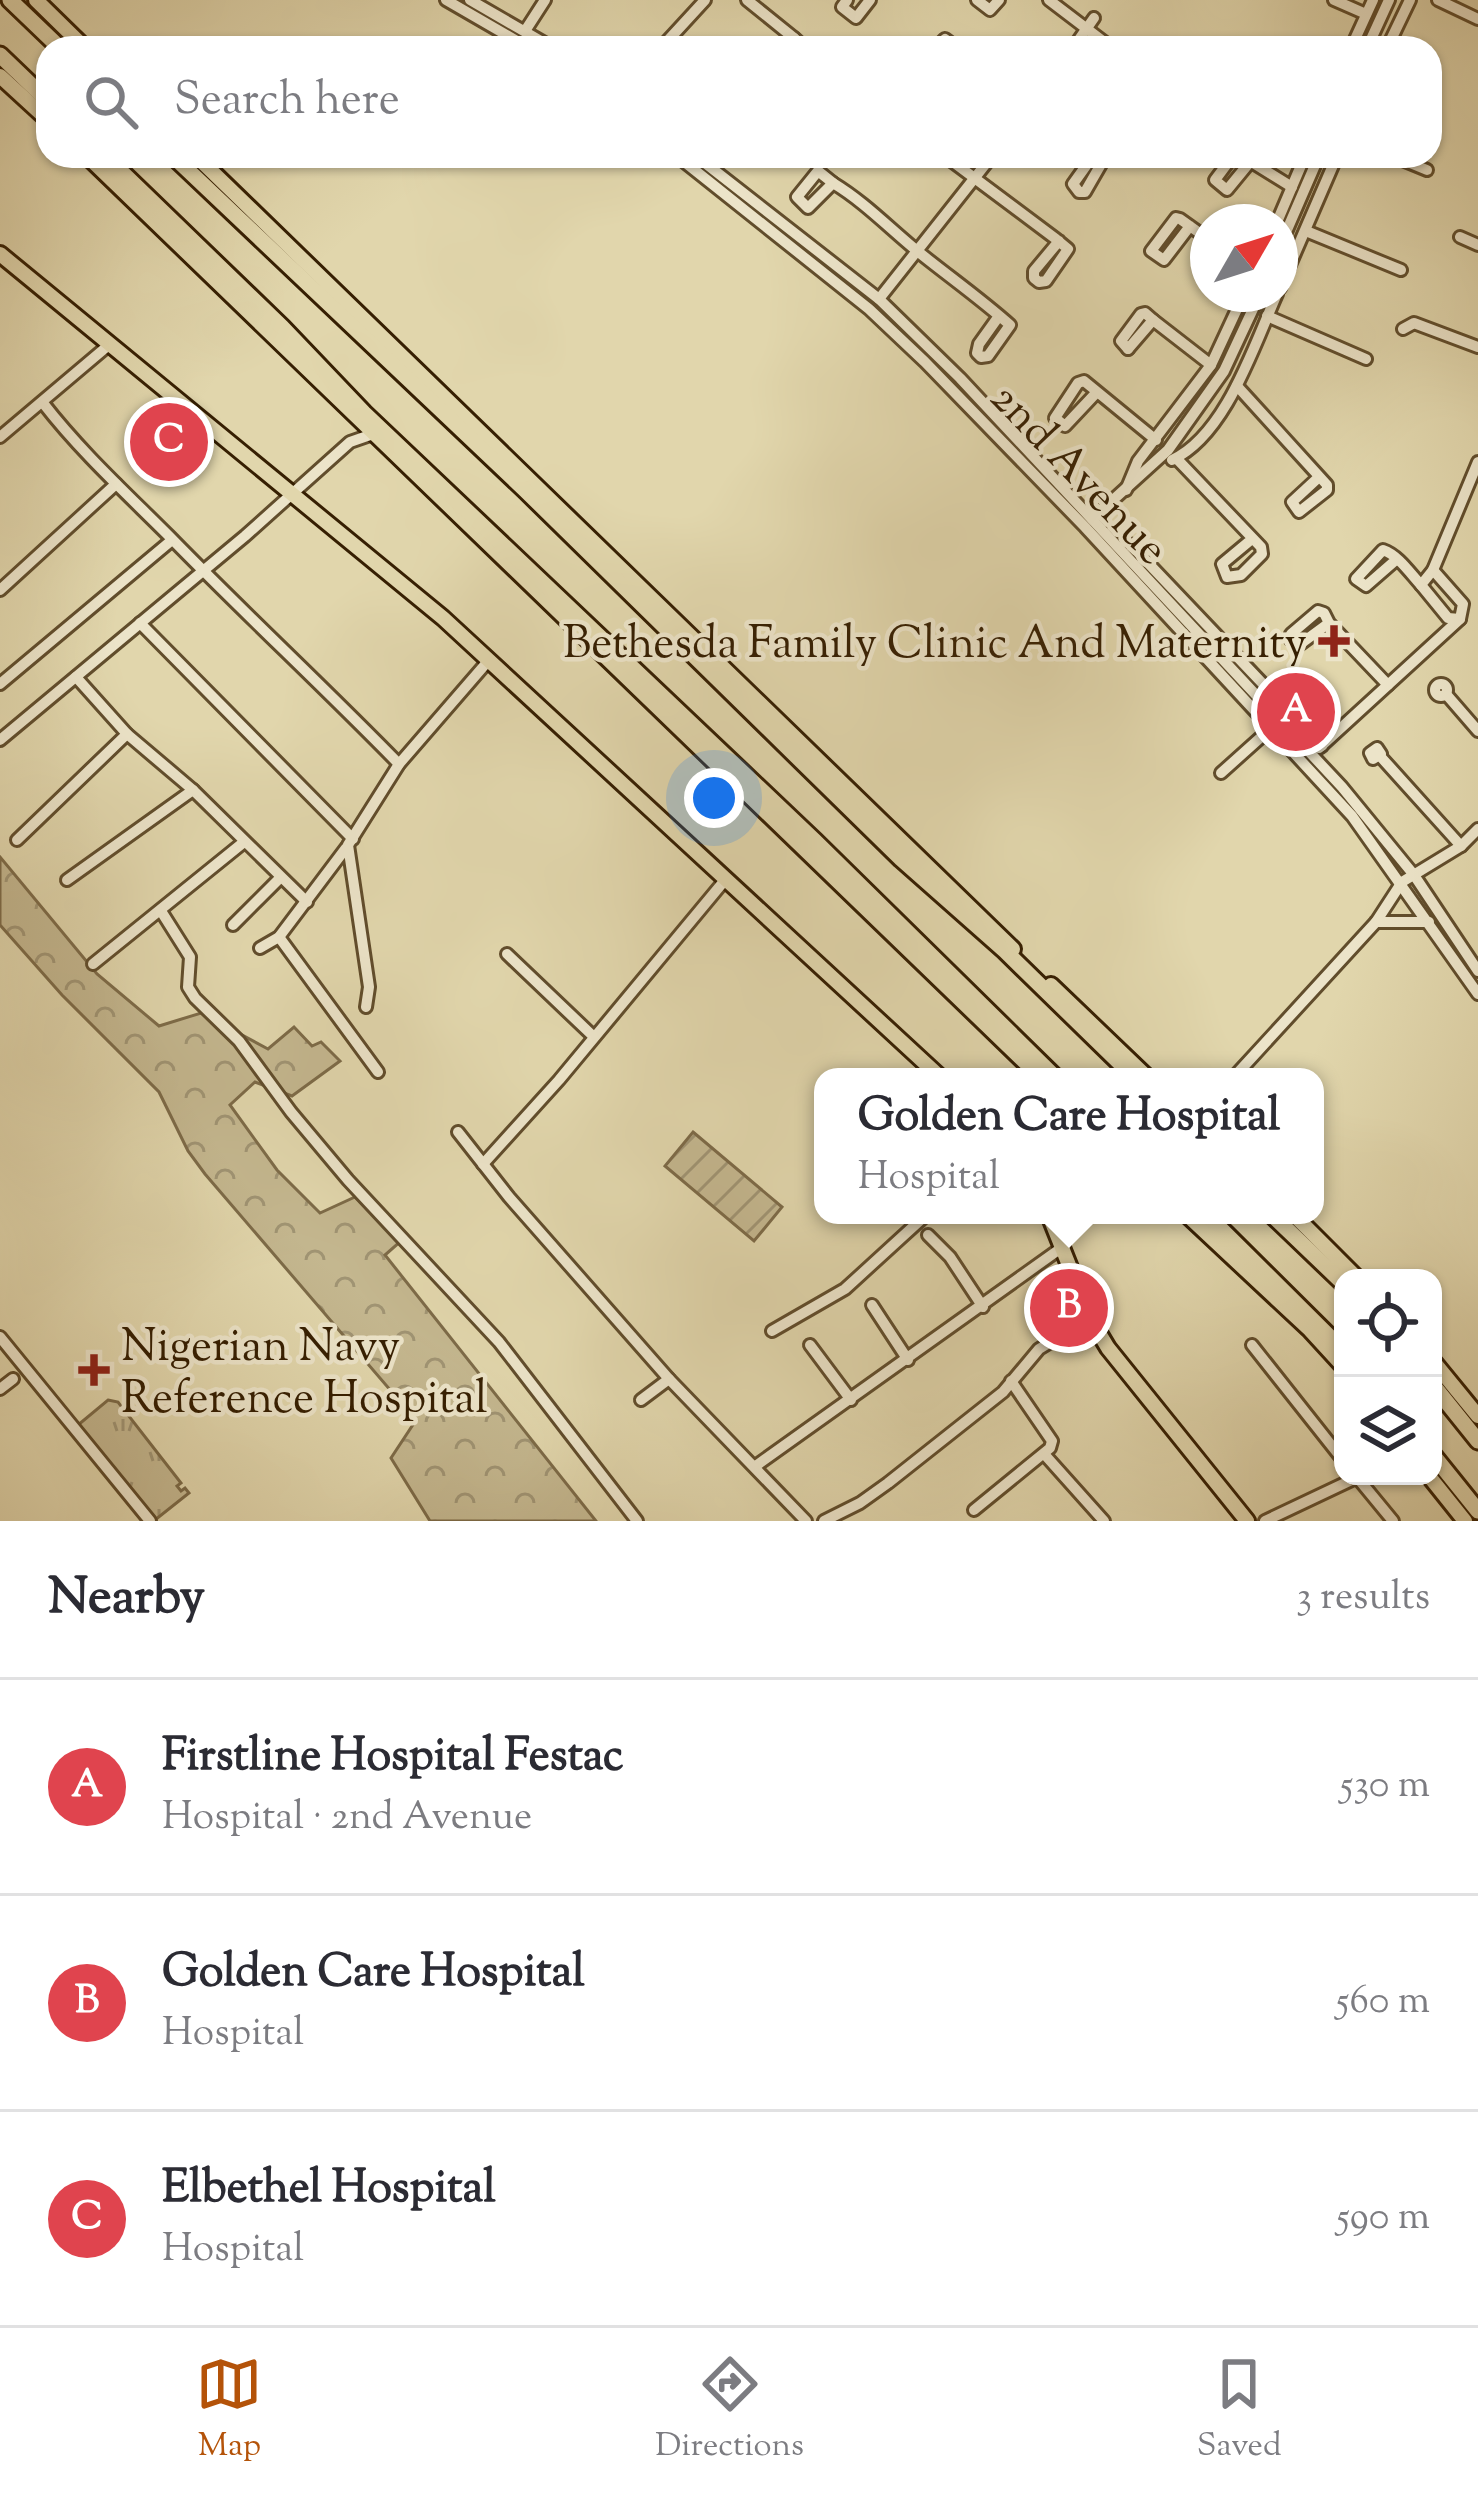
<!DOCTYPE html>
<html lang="en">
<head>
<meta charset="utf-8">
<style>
  :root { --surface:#fff; --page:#f7f7f7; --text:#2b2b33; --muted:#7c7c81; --line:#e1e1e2; --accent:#b45309 }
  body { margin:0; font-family:"Sorts Mill Goudy",serif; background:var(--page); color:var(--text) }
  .controls { position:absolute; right:36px; bottom:36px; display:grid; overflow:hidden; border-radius:24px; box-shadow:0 3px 9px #0004 }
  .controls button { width:108px; height:108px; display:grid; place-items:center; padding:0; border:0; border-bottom:3px solid var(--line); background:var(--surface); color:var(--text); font:60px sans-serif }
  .compass { position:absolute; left:1190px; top:204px; width:108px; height:108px; border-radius:50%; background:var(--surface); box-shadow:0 3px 9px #0004; rotate:51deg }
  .you { position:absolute; left:714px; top:798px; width:42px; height:42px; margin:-30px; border:9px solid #fff; border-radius:50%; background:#1a73e8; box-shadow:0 0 0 18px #1a73e833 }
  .badge { display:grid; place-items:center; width:78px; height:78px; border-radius:50%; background:var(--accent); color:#fff; font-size:39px; font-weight:700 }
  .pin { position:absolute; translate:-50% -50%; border:6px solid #fff; box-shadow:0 3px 12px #0006 }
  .popup { position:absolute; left:814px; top:1068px; width:510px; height:156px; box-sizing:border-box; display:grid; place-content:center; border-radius:24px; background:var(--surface); filter:drop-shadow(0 3px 9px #0005); font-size:39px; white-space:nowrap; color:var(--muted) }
  .popup b { font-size:45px; color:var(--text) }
  .popup::after { content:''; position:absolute; left:50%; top:100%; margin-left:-24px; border:24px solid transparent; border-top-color:var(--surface) }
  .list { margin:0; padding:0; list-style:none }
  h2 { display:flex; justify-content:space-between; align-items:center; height:156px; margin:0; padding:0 48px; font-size:51px }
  h2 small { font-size:39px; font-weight:400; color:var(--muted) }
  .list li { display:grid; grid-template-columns:78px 1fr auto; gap:36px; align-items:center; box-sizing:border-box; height:216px; padding:0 48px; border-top:3px solid var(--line) }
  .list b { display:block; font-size:45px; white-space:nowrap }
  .list p { margin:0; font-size:39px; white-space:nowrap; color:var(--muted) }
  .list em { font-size:39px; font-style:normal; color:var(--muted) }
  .icon { flex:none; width:66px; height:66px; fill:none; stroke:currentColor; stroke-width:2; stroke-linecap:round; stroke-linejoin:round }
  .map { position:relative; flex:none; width:1478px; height:1521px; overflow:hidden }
  .search { position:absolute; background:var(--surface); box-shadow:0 3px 9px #0004; left:36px; right:36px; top:36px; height:132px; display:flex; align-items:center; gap:30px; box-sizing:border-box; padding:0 42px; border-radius:36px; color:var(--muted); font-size:45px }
  .sheet { height:804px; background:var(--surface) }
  nav { display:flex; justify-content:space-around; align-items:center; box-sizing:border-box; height:168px; border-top:3px solid var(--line); background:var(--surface); font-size:33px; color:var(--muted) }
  nav a { display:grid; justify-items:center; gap:6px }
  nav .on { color:var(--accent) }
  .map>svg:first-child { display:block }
</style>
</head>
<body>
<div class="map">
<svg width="1478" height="1521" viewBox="0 0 1478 1521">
  <defs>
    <pattern id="grass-tufts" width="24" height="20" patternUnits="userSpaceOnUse" patternTransform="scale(3)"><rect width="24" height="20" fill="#c4b78f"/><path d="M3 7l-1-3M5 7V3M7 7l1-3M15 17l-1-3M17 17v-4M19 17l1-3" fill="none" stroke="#a09473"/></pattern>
    <pattern id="forest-crowns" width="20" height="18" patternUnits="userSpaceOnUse" patternTransform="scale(3)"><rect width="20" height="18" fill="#c4b78f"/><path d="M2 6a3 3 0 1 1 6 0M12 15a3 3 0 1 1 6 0" fill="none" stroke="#a09473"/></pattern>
    <pattern id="garden-furrows" width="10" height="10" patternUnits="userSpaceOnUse" patternTransform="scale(3)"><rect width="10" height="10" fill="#c4b78f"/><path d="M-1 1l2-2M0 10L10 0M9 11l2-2" fill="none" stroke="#a09473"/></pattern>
  </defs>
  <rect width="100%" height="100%" fill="#e1d6ac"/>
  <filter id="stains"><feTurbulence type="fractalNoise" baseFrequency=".00167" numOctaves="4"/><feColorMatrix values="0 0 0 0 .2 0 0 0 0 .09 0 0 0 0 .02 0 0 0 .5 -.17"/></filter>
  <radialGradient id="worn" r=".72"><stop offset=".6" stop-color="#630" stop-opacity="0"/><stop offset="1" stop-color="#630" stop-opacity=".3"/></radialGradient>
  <polygon fill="url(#grass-tufts)" stroke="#7d6b48" stroke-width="3" points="108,1400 118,1402 181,1483 177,1486 181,1491 185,1488 189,1493 155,1520 78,1425"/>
  <polygon fill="url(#forest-crowns)" stroke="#7d6b48" stroke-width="3" points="0,857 97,974 159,1026 201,1013 268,1049 294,1027 312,1046 321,1042 340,1061 292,1096 255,1082 230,1105 277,1170 320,1213 355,1197 401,1241 385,1255 596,1521 430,1521 391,1458 416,1420 205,1174 188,1151 159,1092 62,995 0,925"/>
  <polygon fill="url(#garden-furrows)" stroke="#7d6b48" stroke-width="3" points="693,1132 782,1207 754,1241 665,1166"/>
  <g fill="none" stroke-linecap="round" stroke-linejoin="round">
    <defs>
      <g id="minor">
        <polyline points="446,0 529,48"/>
        <polyline points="470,0 553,48"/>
        <polyline points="747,0 794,38"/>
        <polyline points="847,0 842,7 856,18 870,0"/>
        <polyline points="977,0 990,10 999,0"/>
        <polyline points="1049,0 1112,48"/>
        <polyline points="1334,0 1366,14"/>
        <polyline points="1438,0 1478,19"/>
        <polyline points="525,31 545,0"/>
        <polyline points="661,48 705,0"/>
        <polyline points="787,48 794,38 805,48"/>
        <polyline points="936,48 945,39 957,48"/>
        <polyline points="1073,48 1094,18"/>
        <polyline points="1351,48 1373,0"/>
        <polyline points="1367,48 1389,0"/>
        <polyline points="1387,48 1410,0"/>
        <polyline points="677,156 869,309 925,362 1085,527 1352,816 1478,994"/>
        <polyline points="696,156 879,299 960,378 1342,787 1414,875 1478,971"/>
        <polyline points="945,156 1056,239 1068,249 1046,281 1039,282 1034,278 1034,271 1059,241"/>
        <polyline points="1093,156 1073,184 1079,192 1085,192 1104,159 1100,156"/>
        <polyline points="1233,156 1215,180 1227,190 1250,162"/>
        <polyline points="1242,156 1292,187"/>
        <polyline points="1393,156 1427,170"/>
        <polygon points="818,171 833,183 808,208 797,197"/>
        <path d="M833,183C866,203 891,230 921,254C951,278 982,300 1010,325L988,356L981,357L977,353L979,344L999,316"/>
        <polyline points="1277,222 1305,156"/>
        <polyline points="1190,226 1164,260 1151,251 1176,218 1180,219 1208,239"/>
        <polyline points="1306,231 1401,270"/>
        <polyline points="1460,237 1478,245"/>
        <polyline points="1280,246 1319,156"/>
        <polyline points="1280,288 1337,156"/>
        <polyline points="879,299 992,156"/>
        <polyline points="1267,316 1366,359"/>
        <polyline points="1403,329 1414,323 1478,347"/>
        <polyline points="1128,349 1153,320 1211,365"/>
        <polyline points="1128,349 1121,341 1141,314 1145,313 1153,320"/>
        <polyline points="1237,386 1327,485 1327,490 1299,512 1292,502 1319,477"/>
        <polyline points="1097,392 1065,426 1055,418 1078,383 1084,381 1156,440"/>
        <path d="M43,403C81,452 126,493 170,537C245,614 324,687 399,764"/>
        <polyline points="0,437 110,344"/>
        <polyline points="1177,459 1261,547 1262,554 1241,575 1227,577 1222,564 1252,539"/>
        <path d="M1172,460C1226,435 1254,345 1277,294"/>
        <polyline points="1126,490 1138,461 1211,365 1244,294"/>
        <polyline points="1092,519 1168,450 1224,371 1260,294"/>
        <polyline points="1130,544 1322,746"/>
        <path d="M1397,559L1366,586L1356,579L1383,550C1398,555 1410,573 1421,585"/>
        <polyline points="0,590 116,484"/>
        <polyline points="1460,619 1448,618 1421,585 1433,570 1478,462"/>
        <polyline points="140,623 353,839"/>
        <polyline points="1329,623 1299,645 1291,640 1291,634 1318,611 1324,613 1329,623 1388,685"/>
        <polyline points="76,677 127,734 193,790 307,902"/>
        <circle cx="1441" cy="690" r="6"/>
        <polyline points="0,684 172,540"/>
        <polyline points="1446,694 1478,731"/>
        <polyline points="0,740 245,536 350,442 373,434"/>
        <polyline points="1319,748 1460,619 1463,604 1433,570"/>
        <polygon points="1377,748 1381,754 1373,759 1370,753"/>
        <polyline points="1380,756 1461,846"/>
        <polyline points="1221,773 1269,730"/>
        <polyline points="17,840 127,734"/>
        <polyline points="67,880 193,790"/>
        <polyline points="161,911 190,957 188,987 195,998 239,1041 291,1112 348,1180 499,1342 637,1521"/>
        <polyline points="1376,922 1429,922"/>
        <polyline points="233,925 280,878"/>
        <polyline points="279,937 378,1072"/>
        <polyline points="260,948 279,937 346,848"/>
        <polyline points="507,954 594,1037"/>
        <polyline points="93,964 244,842"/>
        <polyline points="366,1007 369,987 348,845 399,764 489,660"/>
        <polyline points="1234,1077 1376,922 1402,882 1461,846 1478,829"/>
        <polyline points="458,1132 509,1197 669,1379 806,1521"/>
        <polyline points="483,1164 559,1080 725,880"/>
        <polyline points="928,1235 950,1257 983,1307"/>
        <polyline points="872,1305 908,1360"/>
        <polyline points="772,1331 845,1289 926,1215"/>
        <polyline points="0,1337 150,1521"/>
        <polyline points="810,1345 851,1400"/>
        <polyline points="1252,1345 1343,1460"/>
        <polyline points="0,1389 13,1379"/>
        <polyline points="641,1400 669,1379"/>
        <polyline points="1045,1455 1104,1521"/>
        <polyline points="757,1465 1064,1246"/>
        <polyline points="1356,1476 1393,1521"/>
        <polyline points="974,1510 1050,1448 1052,1441 1011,1381"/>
        <polyline points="824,1521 860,1503 888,1483 1003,1392 1039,1349 1090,1318"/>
        <polyline points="1265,1521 1360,1476"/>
      </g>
      <g id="major">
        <polyline points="36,0 85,48"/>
        <polyline points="0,76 48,120"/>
        <polyline points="87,156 1040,1077"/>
        <polyline points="196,156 1013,949"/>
        <polyline points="0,254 443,618 940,1077"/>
        <polyline points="1051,985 1147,1077"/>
        <polyline points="1049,1215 1090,1318 1108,1348 1247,1521"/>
        <polyline points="1187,1215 1310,1330 1343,1366"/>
        <polyline points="1294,1215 1357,1278"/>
        <polyline points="1433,1361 1478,1416"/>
        <polyline points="1429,1476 1465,1521"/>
      </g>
      <g id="highway">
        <polyline points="10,0 60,48"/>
        <polyline points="0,55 48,101"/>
        <polyline points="105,156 282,327 364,413 815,841 1055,1077"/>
        <polyline points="173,156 525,490 901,859 1005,951 1134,1077"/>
        <polyline points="1207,1215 1343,1350"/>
        <polyline points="1272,1215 1343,1283"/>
        <polyline points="1433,1385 1478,1441"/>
        <polyline points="1433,1455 1478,1511"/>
      </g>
    </defs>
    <use href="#minor" stroke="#614d2c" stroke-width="16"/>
    <use href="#major" stroke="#361f02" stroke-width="20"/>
    <use href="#highway" stroke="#361f02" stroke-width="21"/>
    <use href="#minor" stroke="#ece4c9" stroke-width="10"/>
    <use href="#major" stroke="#e1d6ac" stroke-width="14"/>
    <use href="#highway" stroke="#e1d6ac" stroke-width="15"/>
  </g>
  <g fill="#8f2418" stroke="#ece4c9" stroke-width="4.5">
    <path d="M1328 623h12v12h12v12h-12v12h-12v-12h-12v-12h12z"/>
    <path d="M88 1352h12v12h12v12h-12v12h-12v-12h-12v-12h12z"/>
  </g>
  <g text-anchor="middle" stroke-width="9" stroke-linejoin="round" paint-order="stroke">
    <g font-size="45" fill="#361f02" stroke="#ece4c9">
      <text transform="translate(1081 472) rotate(46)" y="16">2nd Avenue</text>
    </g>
    <g font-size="45" fill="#361f02" stroke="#ece4c9" text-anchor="end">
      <text x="1307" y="657">Bethesda Family Clinic And Maternity</text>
      <text x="121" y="1360" text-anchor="start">Nigerian Navy<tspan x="121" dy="52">Reference Hospital</tspan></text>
    </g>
  </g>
  <rect width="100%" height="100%" filter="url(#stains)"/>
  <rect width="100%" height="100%" fill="url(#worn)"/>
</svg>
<div class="controls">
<button><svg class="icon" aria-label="locate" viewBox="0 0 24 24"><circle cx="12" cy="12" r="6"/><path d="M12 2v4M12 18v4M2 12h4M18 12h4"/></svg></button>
<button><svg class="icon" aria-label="layers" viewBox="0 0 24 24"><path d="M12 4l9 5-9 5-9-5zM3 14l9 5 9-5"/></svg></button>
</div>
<svg class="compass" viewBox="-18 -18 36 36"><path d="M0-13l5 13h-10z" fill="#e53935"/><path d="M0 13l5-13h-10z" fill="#7c7c81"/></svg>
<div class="you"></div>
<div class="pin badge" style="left:1296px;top:712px;background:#e0444e">A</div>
<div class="pin badge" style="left:1069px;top:1308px;background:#e0444e">B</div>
<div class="popup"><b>Golden Care Hospital</b>Hospital</div>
<div class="pin badge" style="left:169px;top:442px;background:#e0444e">C</div>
<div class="search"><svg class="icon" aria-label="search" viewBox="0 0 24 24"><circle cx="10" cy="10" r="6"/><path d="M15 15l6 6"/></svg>Search here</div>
</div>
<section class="sheet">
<h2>Nearby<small>3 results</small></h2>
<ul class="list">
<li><span class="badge" style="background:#e0444e">A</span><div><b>Firstline Hospital Festac</b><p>Hospital · 2nd Avenue</p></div><em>530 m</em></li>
<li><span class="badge" style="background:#e0444e">B</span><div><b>Golden Care Hospital</b><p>Hospital</p></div><em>560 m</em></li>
<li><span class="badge" style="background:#e0444e">C</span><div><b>Elbethel Hospital</b><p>Hospital</p></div><em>590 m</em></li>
</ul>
</section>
<nav>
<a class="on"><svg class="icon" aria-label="map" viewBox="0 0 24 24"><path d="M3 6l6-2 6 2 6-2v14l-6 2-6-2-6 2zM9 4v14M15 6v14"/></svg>Map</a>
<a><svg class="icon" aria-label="directions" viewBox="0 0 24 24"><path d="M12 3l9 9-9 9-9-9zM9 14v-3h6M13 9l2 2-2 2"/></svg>Directions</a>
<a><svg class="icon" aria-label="saved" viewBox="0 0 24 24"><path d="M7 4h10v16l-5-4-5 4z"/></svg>Saved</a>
</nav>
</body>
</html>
